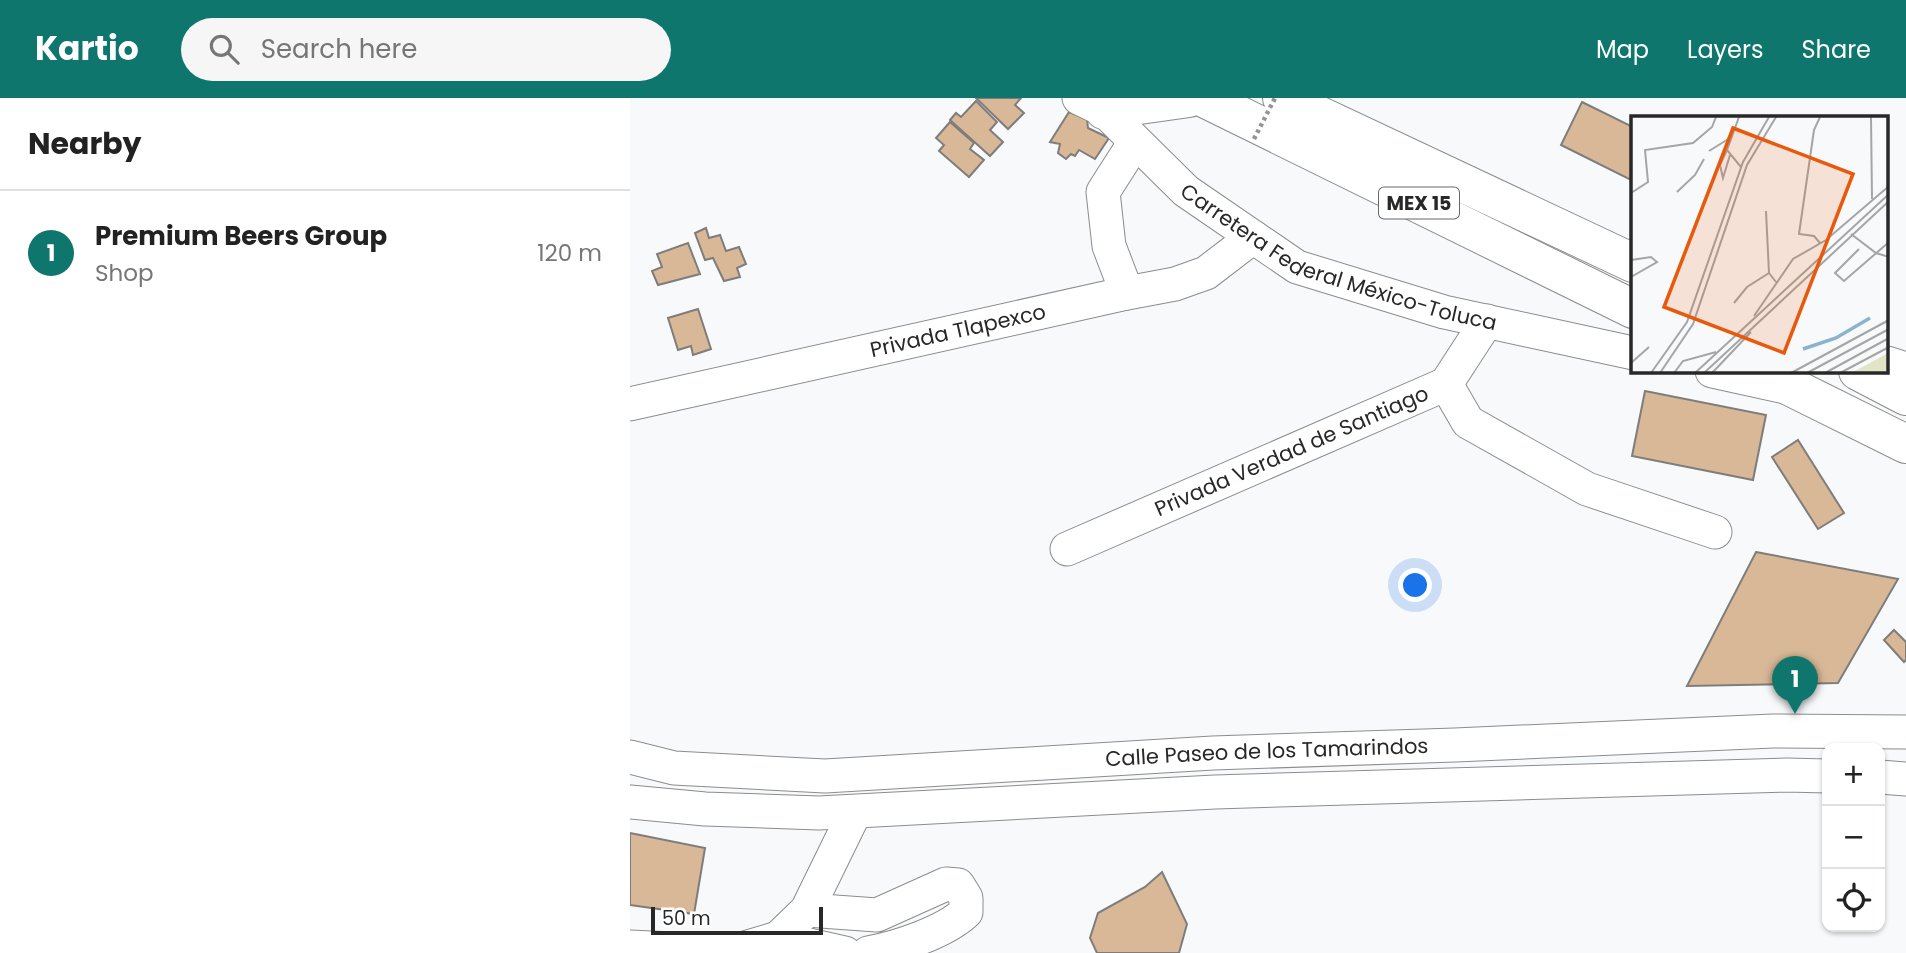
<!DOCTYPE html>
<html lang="en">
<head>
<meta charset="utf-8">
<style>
  :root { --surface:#fff; --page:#f6f6f6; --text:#222; --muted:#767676; --line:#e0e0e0; --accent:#0f766e }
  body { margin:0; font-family:Poppins,sans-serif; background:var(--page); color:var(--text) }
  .controls { position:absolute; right:21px; bottom:21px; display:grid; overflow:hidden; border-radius:14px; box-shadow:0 2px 5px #0004 }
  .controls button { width:63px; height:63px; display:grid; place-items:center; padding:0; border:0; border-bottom:2px solid var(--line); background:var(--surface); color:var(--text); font:35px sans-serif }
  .scale { position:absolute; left:21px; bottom:18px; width:172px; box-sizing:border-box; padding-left:7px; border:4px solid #282829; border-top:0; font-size:19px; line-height:24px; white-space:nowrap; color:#282829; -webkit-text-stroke:5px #fff; paint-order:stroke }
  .you { position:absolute; left:786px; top:488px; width:24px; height:24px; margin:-18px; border:5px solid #fff; border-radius:50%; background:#1a73e8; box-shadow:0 0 0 10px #1a73e833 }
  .badge { display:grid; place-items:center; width:46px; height:46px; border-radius:50%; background:var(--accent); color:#fff; font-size:23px; font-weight:700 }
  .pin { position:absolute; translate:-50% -58px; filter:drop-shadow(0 2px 4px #0008) }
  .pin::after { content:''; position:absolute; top:37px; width:24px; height:21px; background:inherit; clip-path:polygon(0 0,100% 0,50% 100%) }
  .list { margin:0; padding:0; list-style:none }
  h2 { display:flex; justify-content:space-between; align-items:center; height:91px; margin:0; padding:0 28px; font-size:30px }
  h2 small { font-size:23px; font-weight:400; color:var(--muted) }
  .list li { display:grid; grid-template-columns:46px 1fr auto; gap:21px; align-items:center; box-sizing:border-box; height:126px; padding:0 28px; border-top:2px solid var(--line) }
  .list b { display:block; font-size:26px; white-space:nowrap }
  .list p { margin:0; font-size:23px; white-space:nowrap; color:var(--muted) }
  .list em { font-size:23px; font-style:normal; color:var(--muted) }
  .icon { flex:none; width:38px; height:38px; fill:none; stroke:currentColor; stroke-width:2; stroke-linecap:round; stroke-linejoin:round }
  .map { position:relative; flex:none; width:1276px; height:855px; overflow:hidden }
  header { display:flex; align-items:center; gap:42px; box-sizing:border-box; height:98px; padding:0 35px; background:var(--accent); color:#fff }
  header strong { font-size:33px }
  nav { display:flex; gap:38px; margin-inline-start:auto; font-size:24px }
  .search { width:490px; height:63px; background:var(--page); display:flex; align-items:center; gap:18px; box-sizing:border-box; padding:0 24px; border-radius:38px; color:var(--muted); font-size:26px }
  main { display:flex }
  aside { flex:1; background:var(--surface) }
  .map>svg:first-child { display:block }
</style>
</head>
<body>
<header>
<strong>Kartio</strong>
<div class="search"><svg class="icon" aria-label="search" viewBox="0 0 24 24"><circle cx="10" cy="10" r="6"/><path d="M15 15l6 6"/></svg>Search here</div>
<nav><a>Map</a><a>Layers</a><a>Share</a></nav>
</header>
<main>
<aside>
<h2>Nearby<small></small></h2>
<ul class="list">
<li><span class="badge">1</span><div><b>Premium Beers Group</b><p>Shop</p></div><em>120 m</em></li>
</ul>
</aside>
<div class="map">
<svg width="1276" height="855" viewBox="0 0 1276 855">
  <rect width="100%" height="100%" fill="#f8f9fa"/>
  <g fill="#d9b897" stroke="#7e7d7c" stroke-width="2">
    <polygon points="346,0 391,0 385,7 394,15 378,31"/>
    <polygon points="346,3 367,24 360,32 373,44 360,58 320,22 326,15 331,19"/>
    <polygon points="952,4 1003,29 1003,83 931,47"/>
    <polygon points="439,14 457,21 458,30 479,40 465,61 449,52 445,58 441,56 436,61 428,55 430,46 420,44"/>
    <polygon points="320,24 344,45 340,51 354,62 339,79 309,53 314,47 306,40"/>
    <polygon points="76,130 79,140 90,137 96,153 109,149 116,166 107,170 110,179 94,183 83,160 75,162 65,135"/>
    <polygon points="58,145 70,176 28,187 22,173 32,169 27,156"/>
    <polygon points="68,211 81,251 63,257 61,248 48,252 38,220"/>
    <polygon points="1015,293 1136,317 1123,382 1002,358"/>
    <polygon points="1168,342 1214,415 1188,431 1142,359"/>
    <polygon points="1126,454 1268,481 1208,585 1057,588"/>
    <polygon points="1264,532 1276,544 1276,562 1274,564 1254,542"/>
    <polygon points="0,735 75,750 64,816 0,807"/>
    <polygon points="532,774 557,826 549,855 467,855 460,840 468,815 515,789"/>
  </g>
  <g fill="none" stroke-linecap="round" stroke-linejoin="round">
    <defs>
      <g id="minor">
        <path id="s1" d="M449,0L474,12L556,93L667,169L814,214L1003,255"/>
        <polyline points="497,195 545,186 576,175 623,139"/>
        <polyline points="1257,265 1276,271"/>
        <polyline points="1082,273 1155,289"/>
        <polyline points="816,286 838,324 957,391 1085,434"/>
        <path id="s2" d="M0,306L497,195L479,148L473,94L505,44"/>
        <path id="s3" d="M437,451L816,286L857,223"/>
        <path id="s4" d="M0,659L44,670L195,678L583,655L825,647L1143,633L1276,634"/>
        <polyline points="1250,679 1276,681"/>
        <polyline points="0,704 75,711 189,715 585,694 1157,677 1197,678"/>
        <path d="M177,812L247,817L316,786L328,787L336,800V814C315,834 267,850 238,855"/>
        <polyline points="148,840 215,855"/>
        <polyline points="0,849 65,852 111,851 148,840 177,812 225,714"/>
      </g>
      <g id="major">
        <polyline points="574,0 1003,211"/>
        <polyline points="652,0 1003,165"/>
        <polyline points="474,12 559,0"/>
        <polyline points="1129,273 1276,346"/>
        <polyline points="1228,273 1276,298"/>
      </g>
    </defs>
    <use href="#minor" stroke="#8b8c8d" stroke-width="35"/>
    <use href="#major" stroke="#8b8c8d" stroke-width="40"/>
    <use href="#minor" stroke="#fff" stroke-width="33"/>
    <use href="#major" stroke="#fff" stroke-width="38"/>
    <polyline stroke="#939495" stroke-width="4.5" stroke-dasharray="3.5 3.5" stroke-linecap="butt" points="624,41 645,0"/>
  </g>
  <g text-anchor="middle" stroke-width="6" stroke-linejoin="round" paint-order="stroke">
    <rect fill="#fff" stroke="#686869" stroke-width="2" x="749" y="89.5" width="80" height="31" rx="5"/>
    <g font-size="19" font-weight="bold" fill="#282829">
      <text x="789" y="112">MEX 15</text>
    </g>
    <g font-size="21" fill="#282829" stroke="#fff">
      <text dy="7" stroke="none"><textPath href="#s1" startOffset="312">Carretera Federal México-Toluca</textPath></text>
      <text dy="7" stroke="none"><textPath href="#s2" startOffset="336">Privada Tlapexco</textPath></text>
      <text dy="7" stroke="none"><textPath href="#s3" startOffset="245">Privada Verdad de Santiago</textPath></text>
      <text dy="7" stroke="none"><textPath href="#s4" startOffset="639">Calle Paseo de los Tamarindos</textPath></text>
    </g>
  </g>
  <g transform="translate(1001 18)">
    <rect width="257" height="257" fill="#f8f9fa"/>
    <path d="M257,237V257H220L237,248Z" fill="#e1e5c5"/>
    <path fill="none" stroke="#8ab4ce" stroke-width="3.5" d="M172,233L205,222L239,202"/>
    <path fill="none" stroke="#a5a5a6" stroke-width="2" d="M108,1L96,34L110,51M240,1L241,83M96,34L89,49L92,62L99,39M78,35L99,22M46,76L64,59L73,43M0,77L17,66L14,34L62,27L81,11L85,1M135,95L138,157L145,166M220,118L245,137L258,141M189,127L183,120L168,118L183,14L189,1M228,133L204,157L213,165L258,126M0,144L20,141L26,146L0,161M103,187L116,171L138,157M123,200L162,143L195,124L258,70M0,247L18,231M20,257L56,206L112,46L138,1M29,257L62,208L116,49L145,1M43,257L52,245L85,236M64,257L258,78M73,257L258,85M81,257L120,216M160,257L258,204M176,257L258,213M194,257L258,222M209,257L258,231"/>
    <path fill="#e8590c" fill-opacity="0.15" stroke="#e8590c" stroke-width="3.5" d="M102,12L222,58L153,237L33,191Z"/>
    <rect width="257" height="257" fill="none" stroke="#282829" stroke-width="3.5"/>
  </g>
</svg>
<div class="controls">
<button>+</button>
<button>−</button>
<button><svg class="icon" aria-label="locate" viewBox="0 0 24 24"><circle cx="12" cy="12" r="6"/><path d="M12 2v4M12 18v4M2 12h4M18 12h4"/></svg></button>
</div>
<div class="scale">50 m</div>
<div class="you"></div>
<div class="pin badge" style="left:1165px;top:616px">1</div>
</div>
</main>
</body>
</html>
